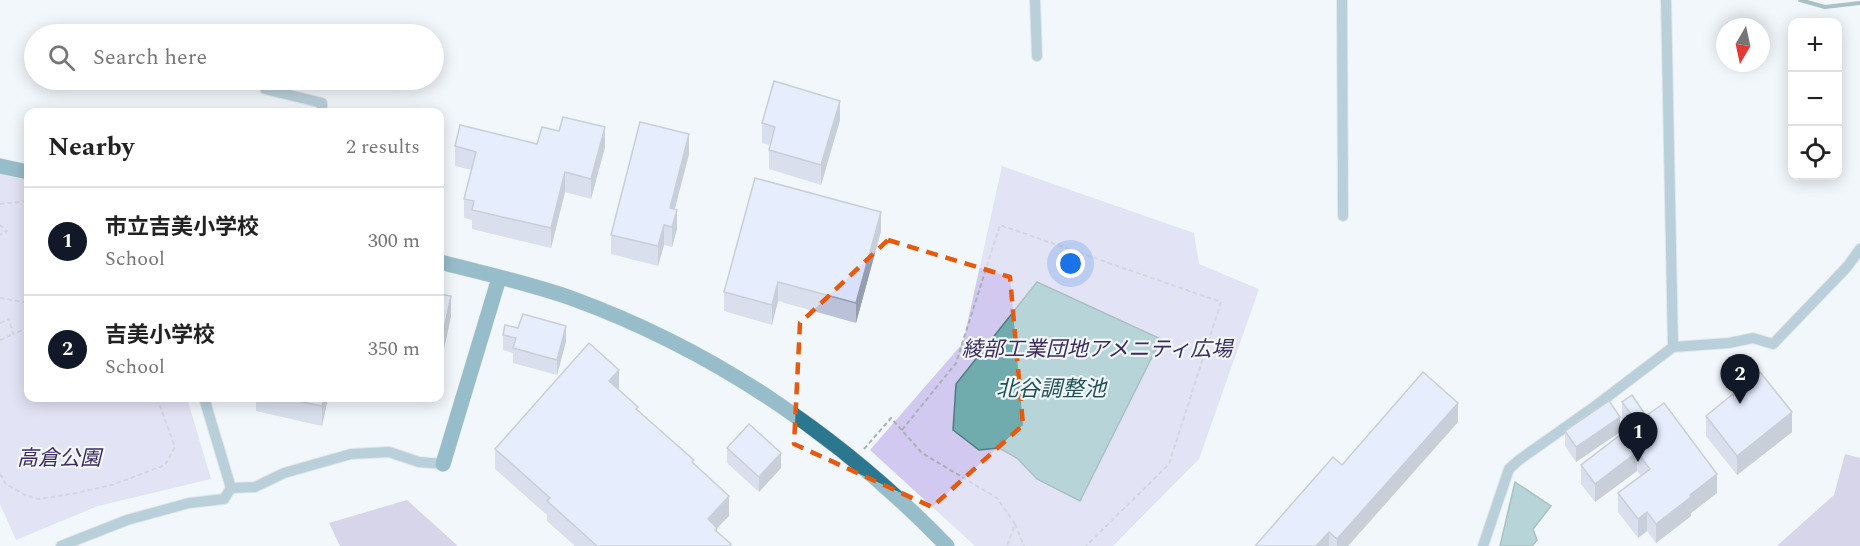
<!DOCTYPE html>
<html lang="en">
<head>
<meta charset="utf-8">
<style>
  :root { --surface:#fff; --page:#f6f6f6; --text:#222; --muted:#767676; --line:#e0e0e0; --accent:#111827 }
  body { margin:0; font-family:Spectral,"Noto Sans JP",serif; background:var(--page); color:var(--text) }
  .controls { position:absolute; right:18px; top:18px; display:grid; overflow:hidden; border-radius:12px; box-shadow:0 3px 15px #0003 }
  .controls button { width:54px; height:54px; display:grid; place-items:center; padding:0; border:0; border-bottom:2px solid var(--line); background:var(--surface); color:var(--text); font:30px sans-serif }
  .compass { position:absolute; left:1716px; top:18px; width:54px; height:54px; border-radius:50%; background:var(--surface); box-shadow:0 3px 15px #0003; rotate:189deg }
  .you { position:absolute; left:1071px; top:264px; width:21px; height:21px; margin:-15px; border:4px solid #fff; border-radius:50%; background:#1a73e8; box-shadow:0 0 0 9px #1a73e833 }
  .badge { display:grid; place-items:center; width:39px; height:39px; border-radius:50%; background:var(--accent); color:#fff; font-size:20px; font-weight:700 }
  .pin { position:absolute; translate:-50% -50px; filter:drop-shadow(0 2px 3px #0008) }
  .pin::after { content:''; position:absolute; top:32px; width:21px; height:18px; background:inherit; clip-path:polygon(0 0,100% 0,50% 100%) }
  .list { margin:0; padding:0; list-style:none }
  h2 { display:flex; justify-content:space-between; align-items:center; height:78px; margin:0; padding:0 24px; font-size:26px }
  h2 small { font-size:20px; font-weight:400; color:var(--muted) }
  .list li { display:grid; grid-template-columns:39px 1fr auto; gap:18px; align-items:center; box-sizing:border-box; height:108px; padding:0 24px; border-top:2px solid var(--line) }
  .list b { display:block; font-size:22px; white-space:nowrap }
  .list p { margin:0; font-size:20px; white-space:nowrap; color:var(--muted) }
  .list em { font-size:20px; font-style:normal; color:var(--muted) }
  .icon { flex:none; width:33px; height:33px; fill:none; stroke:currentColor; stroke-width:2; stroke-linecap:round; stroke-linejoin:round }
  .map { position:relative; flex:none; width:1860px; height:546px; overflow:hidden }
  .search { position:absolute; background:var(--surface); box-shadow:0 3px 15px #0003; left:24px; top:24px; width:420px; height:66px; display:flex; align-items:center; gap:15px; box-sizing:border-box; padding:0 21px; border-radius:33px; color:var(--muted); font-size:22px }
  .panel { position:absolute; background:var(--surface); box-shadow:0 3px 15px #0003; left:24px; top:108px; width:420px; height:294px; border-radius:12px }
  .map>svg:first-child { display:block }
</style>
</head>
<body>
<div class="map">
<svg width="1860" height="546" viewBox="0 0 1860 546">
  <rect width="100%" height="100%" fill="#f2f7fb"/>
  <g fill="#d1c9ef">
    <polygon points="1002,166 1194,233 1199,264 1259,289 1199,459 1113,546 975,546 870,450 963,343"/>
    <polygon points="0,174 28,180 28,398 187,398 211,479 98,506 16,540 0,504"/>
  </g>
  <g fill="#b5abd6">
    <polygon points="1845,454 1860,458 1860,546 1777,546 1834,495"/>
    <polygon points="407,500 458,546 340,546 329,523"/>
  </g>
  <g fill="#70abad" stroke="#517d80" stroke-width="1.5">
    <polygon points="1037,282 1161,339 1080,501 1037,479 1017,458 999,448 979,450 953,430 956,384"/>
    <polygon points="1515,482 1551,506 1533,529 1537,540 1532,546 1500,546"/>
  </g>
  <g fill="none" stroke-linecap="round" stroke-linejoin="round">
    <polyline stroke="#517d80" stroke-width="4" points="1800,0 1825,7 1860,3"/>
    <defs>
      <g id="street">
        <polyline points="1035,0 1037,56"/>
        <polyline points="1342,0 1343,216"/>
        <polyline points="1666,0 1673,347"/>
        <polyline points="265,89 322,103 322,112"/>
        <polyline points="231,488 255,487 284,473 351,454 389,452 419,462 443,464"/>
        <polyline points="61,546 127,520 189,503 224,499 231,488 204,398"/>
        <polyline points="1483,546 1509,469 1519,460 1594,407 1673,347 1729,343 1753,338 1773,344 1847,267 1860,249"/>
      </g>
      <g id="secondary">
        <polyline points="0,166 28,172"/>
        <path d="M440,262C483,273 528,283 571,298C714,350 842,437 947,546"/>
        <polyline points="443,464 499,278"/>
      </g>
    </defs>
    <use href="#street" stroke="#cdd2d7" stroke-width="12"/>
    <use href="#secondary" stroke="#cdd2d7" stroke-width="16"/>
    <g stroke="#aab0b5" stroke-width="2" stroke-dasharray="4.5 3" stroke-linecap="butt">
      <polyline points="0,204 28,201"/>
      <polyline points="0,225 7,231 0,235"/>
      <polyline points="0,298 24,302 28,298"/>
      <polyline points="0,323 9,319 13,334 28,328"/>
      <polyline points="0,340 13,334"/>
      <polyline points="902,430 956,363 1000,225 1221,302 1169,464 1086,546"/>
      <polyline points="864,449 891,418 922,453 997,498 1015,524 1007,546"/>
      <polyline points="0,474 6,484 27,496 39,499 77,493 112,485 165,465 175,447 157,398"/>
      <polyline points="1015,524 1024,546"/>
    </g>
    <use href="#street" stroke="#74a1b2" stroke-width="10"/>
    <use href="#secondary" stroke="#2a778f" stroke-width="15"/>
  </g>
  <g fill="#bac1d9">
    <polygon points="840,120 821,185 769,169 769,150 770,145 762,143 762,123"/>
    <polygon points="537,144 605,147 591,199 565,192 551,248 472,229 472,220 464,218 464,199 472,170 455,166 455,146"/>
    <polygon points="689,154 675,209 677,229 672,247 664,245 658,266 611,254 611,235"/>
    <polygon points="881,231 856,323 778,301 772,325 724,311 724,292"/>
    <polygon points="440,294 451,316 441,363 440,363"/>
    <polygon points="503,335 566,341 557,375 513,363 513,353 503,350"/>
    <polygon points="619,390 638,410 694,464 729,516 717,528 717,532 731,546 575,546 547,521 547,515 495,469 495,449"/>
    <polygon points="256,398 328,398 322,426 256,411"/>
    <polygon points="1622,402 1646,416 1717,493 1691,513 1691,516 1656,543 1647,531 1638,538 1618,512 1618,493 1641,476 1637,471 1595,502 1581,484 1581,465 1629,429 1622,421"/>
    <polygon points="1706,416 1792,432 1737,475 1706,436"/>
    <polygon points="1458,422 1348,546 1255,546 1342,465"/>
    <polygon points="1565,431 1620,432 1576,462 1565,446"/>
    <polygon points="727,448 781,468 759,492 727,463"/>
  </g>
  <g fill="#979db0">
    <polygon points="840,101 840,120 821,185 821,165"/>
    <polygon points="605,127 605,147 591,199 591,179"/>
    <polygon points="689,134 689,154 670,227 670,208"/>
    <polygon points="565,172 565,192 551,248 551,228"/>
    <polygon points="677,210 677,229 672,247 672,227"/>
    <polygon points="881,212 881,231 856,323 856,303"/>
    <polygon points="664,225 664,245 658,266 658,246"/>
    <polygon points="778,282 778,301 772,325 772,305"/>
    <polygon points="451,296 451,316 441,363 441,343"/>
    <polygon points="566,326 566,341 557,375 557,360"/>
    <polygon points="619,370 619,390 609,401 609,381"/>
    <polygon points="324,398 328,398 322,426 322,406"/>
    <polygon points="1458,403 1458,422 1348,546 1337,546 1337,539"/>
    <polygon points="1792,412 1792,432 1737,475 1737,456"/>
    <polygon points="1620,417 1620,432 1576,462 1576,447"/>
    <polygon points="1637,452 1637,471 1595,502 1595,484"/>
    <polygon points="781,453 781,468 759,492 759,477"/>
    <polygon points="1717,474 1717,493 1691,513 1691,516 1656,543 1656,524 1690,495"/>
    <polygon points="729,496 729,516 717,528 717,546 708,519"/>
    <polygon points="1647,512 1647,531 1638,538 1638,519"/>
    <polygon points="1329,532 1329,546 1316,546"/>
  </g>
  <g fill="#d8e0fc" stroke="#979db0" stroke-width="1.5">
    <polygon points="774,81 840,101 821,165 769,150 775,127 762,123"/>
    <polygon points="563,117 605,127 591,179 565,172 551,228 472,210 474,201 464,199 476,152 455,146 460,125 537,144 542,127 559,131"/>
    <polygon points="640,122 689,134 670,208 677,210 672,227 664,225 658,246 611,235"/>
    <polygon points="755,178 881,212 856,303 778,282 772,305 724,292"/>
    <polygon points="440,294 451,296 441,343 440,343"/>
    <polygon points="523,314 566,326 557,360 513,348 516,338 503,335 505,325 518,328"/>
    <polygon points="589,343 619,370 609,381 638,407 636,409 694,460 692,462 729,496 708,519 717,528 715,530 731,544 729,546 597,546 547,501 550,498 495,449"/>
    <polygon points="1423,372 1458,403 1337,539 1329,532 1316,546 1255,546 1333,457 1342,465"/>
    <polygon points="1760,372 1792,412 1737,456 1706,416"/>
    <polygon points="1632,395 1646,416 1664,403 1717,474 1690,495 1691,497 1656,524 1647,512 1638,519 1618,493 1650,469 1637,452 1595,484 1581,465 1637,422 1622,402"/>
    <polygon points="283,398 324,398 322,406"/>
    <polygon points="1609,401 1620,417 1576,447 1565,431"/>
    <polygon points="749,424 781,453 759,477 727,448"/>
  </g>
  <path d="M0 0H1860V546H0ZM888,240L1010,277L1023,425L932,507L794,444L800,323Z" fill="#f2f7fb" fill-opacity=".55" fill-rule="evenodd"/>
  <path fill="none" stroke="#e8590c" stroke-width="4.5" stroke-dasharray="12 8" stroke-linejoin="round" d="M888,240L1010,277L1023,425L932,507L794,444L800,323Z"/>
  <g text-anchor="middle" stroke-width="4.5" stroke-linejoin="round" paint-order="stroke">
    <g font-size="21" font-style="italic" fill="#3b2b60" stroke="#f2f7fb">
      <text x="1097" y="356">綾部工業団地アメニティ広場</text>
      <text x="59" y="465">高倉公園</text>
    </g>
    <g font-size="22" font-style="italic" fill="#1f5355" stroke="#f2f7fb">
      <text x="1051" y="396">北谷調整池</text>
    </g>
  </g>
</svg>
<div class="controls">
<button>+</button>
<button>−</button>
<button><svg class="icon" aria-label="locate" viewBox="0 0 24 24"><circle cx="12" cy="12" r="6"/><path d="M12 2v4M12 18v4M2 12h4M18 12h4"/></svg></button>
</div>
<svg class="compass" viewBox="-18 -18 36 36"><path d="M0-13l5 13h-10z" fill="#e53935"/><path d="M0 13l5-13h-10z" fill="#767676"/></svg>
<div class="you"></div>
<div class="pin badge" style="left:1638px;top:462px">1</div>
<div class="pin badge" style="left:1740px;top:404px">2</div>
<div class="search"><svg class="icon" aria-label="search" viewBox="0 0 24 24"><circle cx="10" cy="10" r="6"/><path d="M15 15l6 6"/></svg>Search here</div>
<section class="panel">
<h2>Nearby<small>2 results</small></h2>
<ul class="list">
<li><span class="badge">1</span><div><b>市立吉美小学校</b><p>School</p></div><em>300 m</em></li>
<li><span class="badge">2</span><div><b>吉美小学校</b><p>School</p></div><em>350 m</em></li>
</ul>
</section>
</div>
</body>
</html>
